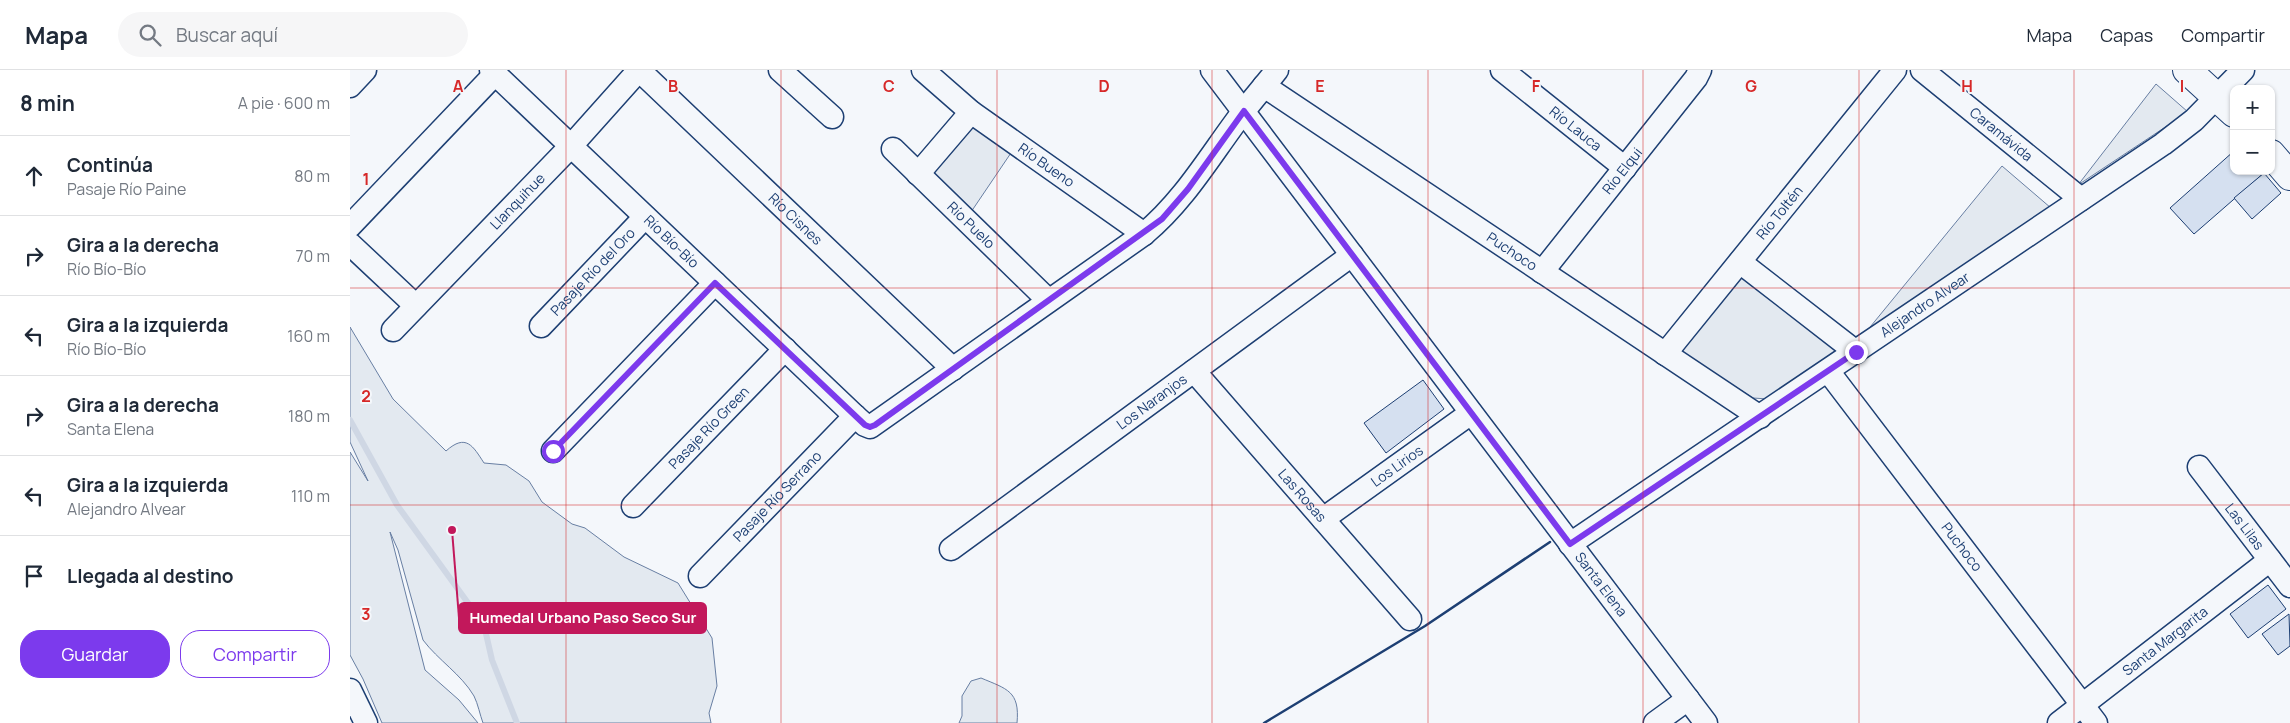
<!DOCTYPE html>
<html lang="es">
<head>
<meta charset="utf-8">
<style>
  :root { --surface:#fff; --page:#f6f6f7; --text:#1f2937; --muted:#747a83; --line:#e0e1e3; --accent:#7c3aed }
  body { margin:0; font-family:Manrope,sans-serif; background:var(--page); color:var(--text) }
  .controls { position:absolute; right:15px; top:15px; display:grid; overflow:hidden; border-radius:10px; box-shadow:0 1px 4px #0004 }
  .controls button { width:45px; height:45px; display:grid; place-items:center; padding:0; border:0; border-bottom:1px solid var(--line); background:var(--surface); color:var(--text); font:25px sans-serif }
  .stop { position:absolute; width:15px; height:15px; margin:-11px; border:4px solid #7c3aed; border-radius:50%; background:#fff }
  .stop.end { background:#7c3aed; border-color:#fff; box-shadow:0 1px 5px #0008 }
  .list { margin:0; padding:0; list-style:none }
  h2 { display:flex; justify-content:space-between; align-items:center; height:65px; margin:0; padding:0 20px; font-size:21px }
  h2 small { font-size:16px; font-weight:400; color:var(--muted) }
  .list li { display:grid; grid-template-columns:32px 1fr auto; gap:15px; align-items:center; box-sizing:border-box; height:80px; padding:0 20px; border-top:1px solid var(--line) }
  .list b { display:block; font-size:19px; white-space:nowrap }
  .list p { margin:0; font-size:16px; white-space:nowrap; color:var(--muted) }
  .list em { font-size:16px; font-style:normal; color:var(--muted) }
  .actions { display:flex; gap:10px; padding:15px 20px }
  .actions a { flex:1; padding:11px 0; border:1px solid var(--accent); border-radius:20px; text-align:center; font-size:18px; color:var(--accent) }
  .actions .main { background:var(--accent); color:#fff }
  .icon { flex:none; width:28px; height:28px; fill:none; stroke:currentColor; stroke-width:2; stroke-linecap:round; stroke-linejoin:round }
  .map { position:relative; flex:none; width:1940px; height:653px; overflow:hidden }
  header { display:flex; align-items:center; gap:30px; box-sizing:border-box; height:70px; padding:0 25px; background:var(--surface); border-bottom:1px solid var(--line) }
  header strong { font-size:24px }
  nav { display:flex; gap:28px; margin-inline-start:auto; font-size:18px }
  .search { width:350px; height:45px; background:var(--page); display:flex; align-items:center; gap:12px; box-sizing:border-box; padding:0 18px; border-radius:28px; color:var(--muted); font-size:19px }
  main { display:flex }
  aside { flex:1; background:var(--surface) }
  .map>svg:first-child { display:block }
</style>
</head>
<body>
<header>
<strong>Mapa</strong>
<div class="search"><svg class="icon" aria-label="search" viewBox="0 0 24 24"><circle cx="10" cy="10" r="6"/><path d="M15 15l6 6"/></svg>Buscar aquí</div>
<nav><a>Mapa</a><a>Capas</a><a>Compartir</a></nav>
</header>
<main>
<aside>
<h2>8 min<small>A pie · 600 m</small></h2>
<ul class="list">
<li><svg class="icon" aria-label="ahead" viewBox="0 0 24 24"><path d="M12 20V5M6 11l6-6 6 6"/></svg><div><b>Continúa</b><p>Pasaje Río Paine</p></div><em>80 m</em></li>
<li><svg class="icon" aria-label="right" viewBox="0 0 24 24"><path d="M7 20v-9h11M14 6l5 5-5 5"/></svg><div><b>Gira a la derecha</b><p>Río Bío-Bío</p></div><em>70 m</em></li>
<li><svg class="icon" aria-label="left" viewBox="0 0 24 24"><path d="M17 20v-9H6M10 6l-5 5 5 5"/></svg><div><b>Gira a la izquierda</b><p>Río Bío-Bío</p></div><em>160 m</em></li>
<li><svg class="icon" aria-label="right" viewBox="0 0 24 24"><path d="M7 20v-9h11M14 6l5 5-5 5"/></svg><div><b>Gira a la derecha</b><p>Santa Elena</p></div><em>180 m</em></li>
<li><svg class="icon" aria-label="left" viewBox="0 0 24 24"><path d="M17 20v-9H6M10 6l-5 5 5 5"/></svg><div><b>Gira a la izquierda</b><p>Alejandro Alvear</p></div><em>110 m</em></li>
<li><svg class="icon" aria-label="arrive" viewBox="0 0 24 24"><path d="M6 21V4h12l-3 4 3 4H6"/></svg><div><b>Llegada al destino</b></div></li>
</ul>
<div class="actions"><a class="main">Guardar</a><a>Compartir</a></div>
</aside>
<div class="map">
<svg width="1940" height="653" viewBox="0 0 1940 653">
  <rect width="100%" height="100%" fill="#f4f7fb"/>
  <g fill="#e3e9f0" stroke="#687fa3">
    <polygon points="1806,14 1838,42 1728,115"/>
    <polygon points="625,51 665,77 621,142 578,107"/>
    <polygon points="1652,96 1701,138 1516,262"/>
    <polygon points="1393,206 1487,280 1418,329 1403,328 1329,280"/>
    <path d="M0,257L43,329L96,381C116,363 123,376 134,393L156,395L179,411L192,432L222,454L235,458L274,487L328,513L362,568L367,616L359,643L361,653H133C130,645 128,634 124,626C111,604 88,590 73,570L48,480L40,462L75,600L109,630L128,653H32L13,609L0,585V382L18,411L0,372Z"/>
    <path d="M631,608C657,619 670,621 667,653H609L612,646V626L621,611Z"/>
  </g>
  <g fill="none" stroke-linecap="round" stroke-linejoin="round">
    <polyline stroke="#cfd7e4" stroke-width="6" points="0,350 47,435 134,555 142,590 167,653"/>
  </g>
  <g fill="#d5e0f0" stroke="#1d3f73">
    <polygon points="1884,81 1884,101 1914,103 1844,164 1820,138"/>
    <polygon points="1914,103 1931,123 1902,149 1884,128"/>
    <polygon points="1073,310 1094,339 1036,383 1014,353"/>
    <polygon points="1918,515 1936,539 1898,568 1880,544"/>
    <polygon points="1939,544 1940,576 1928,585 1912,564"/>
  </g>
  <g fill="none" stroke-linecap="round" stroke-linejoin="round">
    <defs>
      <g id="minor">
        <path id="s1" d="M141,0L505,346L515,355L520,357L794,164C835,130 861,84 893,42C904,28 916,14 927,0"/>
        <path id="s2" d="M289,0L603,299"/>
        <polyline points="430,0 482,47"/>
        <path id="s3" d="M573,0L621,42L794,164"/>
        <path id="s4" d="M862,0L1356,653"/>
        <path id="s5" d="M1152,0L1275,98"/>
        <path id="s6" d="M1572,0L1731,129"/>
        <polyline points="0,16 15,0"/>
        <path id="s7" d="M914,16L1410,347"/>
        <path id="s8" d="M543,79L698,230"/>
        <polyline points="568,104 621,42"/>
        <polyline points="0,156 145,4"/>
        <polyline points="0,174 66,236"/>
        <polyline points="1390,192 1506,282"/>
        <path id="s9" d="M1192,202L1346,8L1350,0"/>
        <path id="s10" d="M191,256L295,147"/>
        <path id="s11" d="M43,260L221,76L289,0"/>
        <path id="s12" d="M1315,284L1545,0"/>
        <path id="s13" d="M844,301L1060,549"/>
        <path id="s14" d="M1478,301L1746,653"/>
        <polyline points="203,381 365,213"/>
        <path id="s15" d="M1849,397L1940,516"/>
        <path id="s16" d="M283,436L435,279"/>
        <path id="s17" d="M973,449L1121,343"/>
        <path id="s18" d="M1220,474L1813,74L1844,50L1893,0"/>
        <path id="s19" d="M601,479L1002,185"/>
        <path id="s20" d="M350,506L505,346"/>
        <polyline points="0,620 16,653"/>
        <polyline points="1305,653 1338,629"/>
        <path id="s21" d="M1709,653L1920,490"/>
      </g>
      <g id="major">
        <polyline points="1837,0 1884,43"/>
        <polyline points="1921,84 1940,106"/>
      </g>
    </defs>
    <use href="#minor" stroke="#1d3f73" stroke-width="25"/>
    <use href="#major" stroke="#1d3f73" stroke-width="30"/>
    <use href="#minor" stroke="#f4f7fb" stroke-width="22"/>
    <use href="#major" stroke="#f4f7fb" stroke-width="28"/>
    <polyline stroke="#1d3f73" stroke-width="2.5" points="914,653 1075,556 1200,472"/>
  </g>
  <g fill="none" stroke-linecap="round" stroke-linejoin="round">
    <polyline stroke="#7c3aed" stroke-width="6" points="203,381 365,213 515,355 520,357 525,355 812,149 838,119 894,41 1220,474 1506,282"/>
  </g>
  <path fill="none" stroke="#d62828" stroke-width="1" stroke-opacity="0.55" d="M216,0V653M431,0V653M647,0V653M862,0V653M1078,0V653M1293,0V653M1509,0V653M1724,0V653M0,218H1940M0,435H1940"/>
  <g text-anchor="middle" stroke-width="4" stroke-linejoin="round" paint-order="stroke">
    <g font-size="14" fill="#1d3f73" stroke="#f4f7fb">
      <text dy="5" stroke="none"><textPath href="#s5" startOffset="94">Río Lauca</textPath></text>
      <text dy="5" stroke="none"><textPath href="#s6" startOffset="102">Caramávida</textPath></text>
      <text dy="5" stroke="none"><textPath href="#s3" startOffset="156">Río Bueno</textPath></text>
      <text dy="5" stroke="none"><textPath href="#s9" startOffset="129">Río Elqui</textPath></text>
      <text dy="5" stroke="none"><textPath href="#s11" startOffset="179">Llanquihue</textPath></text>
      <text dy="5" stroke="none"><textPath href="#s12" startOffset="182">Río Toltén</textPath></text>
      <text dy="5" stroke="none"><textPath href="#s2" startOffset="216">Río Cisnes</textPath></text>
      <text dy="5" stroke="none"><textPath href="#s8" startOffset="109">Río Puelo</textPath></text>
      <text dy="5" stroke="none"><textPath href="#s1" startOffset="249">Río Bío-Bío</textPath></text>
      <text dy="5" stroke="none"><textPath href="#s7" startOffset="298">Puchoco</textPath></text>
      <text dy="5" stroke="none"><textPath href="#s10" startOffset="75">Pasaje Río del Oro</textPath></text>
      <text dy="5" stroke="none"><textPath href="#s18" startOffset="428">Alejandro Alvear</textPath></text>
      <text dy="5" stroke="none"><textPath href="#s19" startOffset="249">Los Naranjos</textPath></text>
      <text dy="5" stroke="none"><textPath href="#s16" startOffset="109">Pasaje Río Green</textPath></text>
      <text dy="5" stroke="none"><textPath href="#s17" startOffset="91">Los Lirios</textPath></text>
      <text dy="5" stroke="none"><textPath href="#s13" startOffset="165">Las Rosas</textPath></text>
      <text dy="5" stroke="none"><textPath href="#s20" startOffset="111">Pasaje Río Serrano</textPath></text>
      <text dy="5" stroke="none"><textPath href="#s15" startOffset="75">Las Lilas</textPath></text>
      <text dy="5" stroke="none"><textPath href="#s14" startOffset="221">Puchoco</textPath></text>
      <text dy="5" stroke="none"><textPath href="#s4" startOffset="645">Santa Elena</textPath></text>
      <text dy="5" stroke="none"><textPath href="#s21" startOffset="134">Santa Margarita</textPath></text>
    </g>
  </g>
  <g font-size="16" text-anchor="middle" font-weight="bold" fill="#d62828" stroke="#f4f7fb" stroke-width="4" stroke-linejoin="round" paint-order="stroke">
    <text x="108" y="22">A</text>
    <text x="323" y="22">B</text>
    <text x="539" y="22">C</text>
    <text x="754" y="22">D</text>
    <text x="970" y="22">E</text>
    <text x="1186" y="22">F</text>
    <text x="1401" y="22">G</text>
    <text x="1617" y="22">H</text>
    <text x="1832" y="22">I</text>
    <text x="16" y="115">1</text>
    <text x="16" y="332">2</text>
    <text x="16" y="550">3</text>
  </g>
  <path fill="none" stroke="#c2185b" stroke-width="2" d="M102 460L109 548"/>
  <circle fill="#c2185b" stroke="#f4f7fb" stroke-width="2" cx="102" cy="460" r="5"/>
  <rect fill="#c2185b" stroke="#c2185b" stroke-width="2" x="109" y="533" width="247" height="30" rx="5"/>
  <g font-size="15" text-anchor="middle" font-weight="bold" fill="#fff">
    <text x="233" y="553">Humedal Urbano Paso Seco Sur</text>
  </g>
</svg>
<div class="controls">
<button>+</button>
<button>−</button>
</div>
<div class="stop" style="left:203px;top:381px"></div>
<div class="stop end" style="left:1506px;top:282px"></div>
</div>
</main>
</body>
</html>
